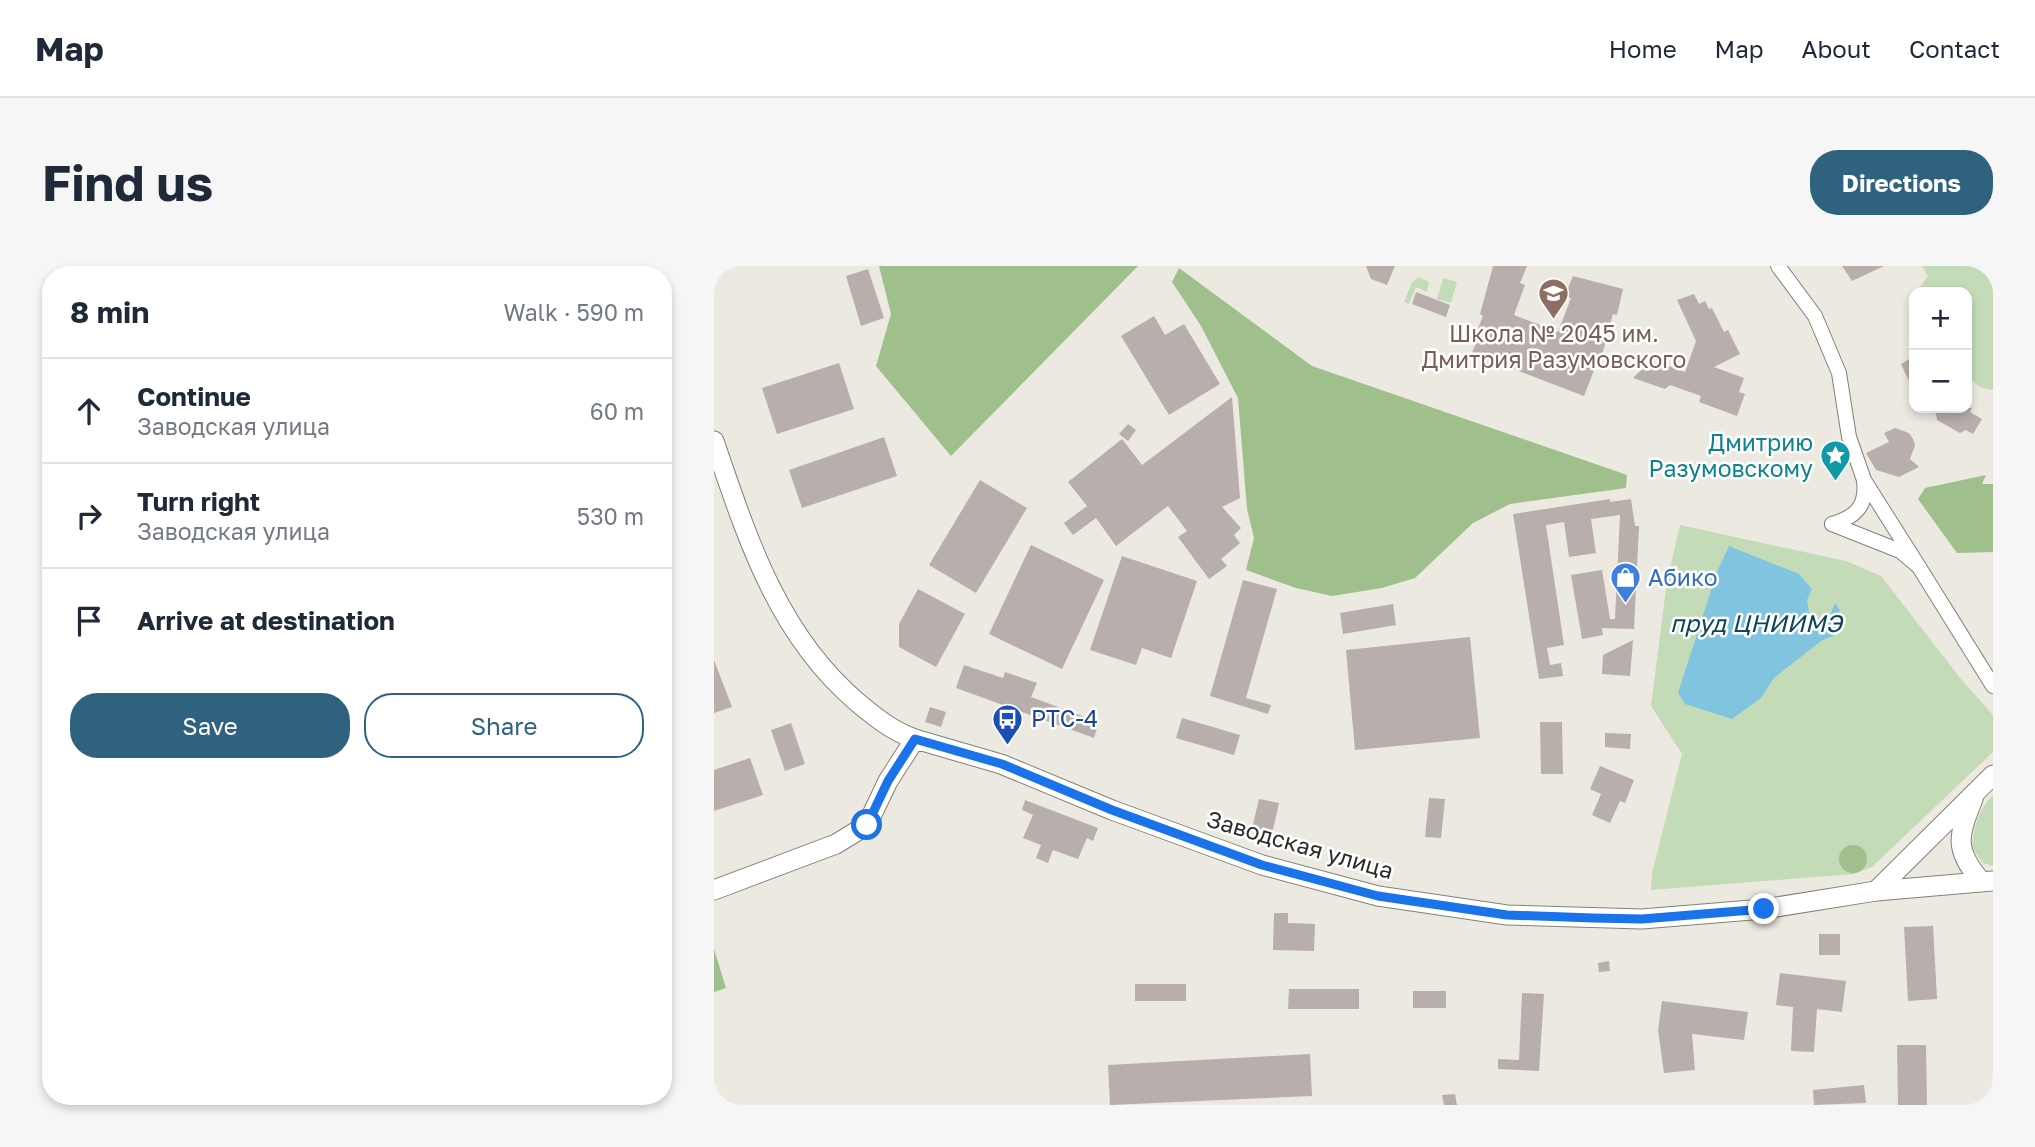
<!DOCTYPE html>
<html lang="en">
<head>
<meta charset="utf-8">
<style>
  :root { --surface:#fff; --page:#f6f6f7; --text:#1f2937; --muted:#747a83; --line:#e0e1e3; --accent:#2f627f }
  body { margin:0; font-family:"Golos Text",sans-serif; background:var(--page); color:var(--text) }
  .controls { position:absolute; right:21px; top:21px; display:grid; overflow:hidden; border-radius:14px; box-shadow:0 4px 10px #0003 }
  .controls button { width:63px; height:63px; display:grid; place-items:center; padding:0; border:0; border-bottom:2px solid var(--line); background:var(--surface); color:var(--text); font:35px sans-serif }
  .stop { position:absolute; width:21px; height:21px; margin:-16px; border:5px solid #1a73e8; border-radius:50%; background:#fff }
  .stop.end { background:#1a73e8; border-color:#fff; box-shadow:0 2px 7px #0008 }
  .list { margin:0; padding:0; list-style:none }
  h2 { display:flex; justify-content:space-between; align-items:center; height:91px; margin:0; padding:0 28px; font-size:30px }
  h2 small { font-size:23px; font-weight:400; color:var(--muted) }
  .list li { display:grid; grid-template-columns:46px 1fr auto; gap:21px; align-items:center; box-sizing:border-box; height:105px; padding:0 28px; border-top:2px solid var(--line) }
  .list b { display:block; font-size:26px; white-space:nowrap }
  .list p { margin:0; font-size:23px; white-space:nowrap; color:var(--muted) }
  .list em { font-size:23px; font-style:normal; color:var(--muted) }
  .actions { display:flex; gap:14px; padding:21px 28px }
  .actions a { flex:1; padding:16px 0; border:2px solid var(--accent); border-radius:28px; text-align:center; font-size:24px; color:var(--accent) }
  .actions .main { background:var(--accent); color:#fff }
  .icon { flex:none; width:38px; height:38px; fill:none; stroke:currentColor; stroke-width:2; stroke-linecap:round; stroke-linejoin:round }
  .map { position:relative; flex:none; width:1279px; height:839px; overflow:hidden; border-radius:28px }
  header { display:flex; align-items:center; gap:42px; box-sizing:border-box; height:98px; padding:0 35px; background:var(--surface); border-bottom:2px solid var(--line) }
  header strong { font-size:33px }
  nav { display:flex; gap:38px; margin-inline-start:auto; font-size:24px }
  .intro { display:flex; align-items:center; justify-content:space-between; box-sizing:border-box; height:168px; padding:0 42px }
  h1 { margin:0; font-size:49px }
  .button { padding:18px 32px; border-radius:28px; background:var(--accent); color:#fff; font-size:24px; font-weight:700 }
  main { display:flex; gap:42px; padding:0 42px }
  aside { flex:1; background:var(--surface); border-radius:28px; box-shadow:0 4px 10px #0003 }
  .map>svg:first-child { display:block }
</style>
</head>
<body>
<header>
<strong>Map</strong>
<nav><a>Home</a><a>Map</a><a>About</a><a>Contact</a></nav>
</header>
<div class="intro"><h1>Find us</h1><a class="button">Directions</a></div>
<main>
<aside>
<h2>8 min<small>Walk · 590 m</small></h2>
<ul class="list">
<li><svg class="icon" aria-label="ahead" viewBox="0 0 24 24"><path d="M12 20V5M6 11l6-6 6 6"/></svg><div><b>Continue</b><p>Заводская улица</p></div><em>60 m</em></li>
<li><svg class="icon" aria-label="right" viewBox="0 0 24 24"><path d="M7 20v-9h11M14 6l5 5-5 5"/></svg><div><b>Turn right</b><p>Заводская улица</p></div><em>530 m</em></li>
<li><svg class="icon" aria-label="arrive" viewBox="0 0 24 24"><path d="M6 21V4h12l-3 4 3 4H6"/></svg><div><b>Arrive at destination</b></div></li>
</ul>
<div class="actions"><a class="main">Save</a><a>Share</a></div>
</aside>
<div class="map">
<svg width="1279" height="839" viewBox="0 0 1279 839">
  <rect width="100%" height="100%" fill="#ece9e1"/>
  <g fill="#c4dbb8">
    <polygon points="1208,0 1279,0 1279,124 1268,122 1253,111 1253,26 1208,26 1206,21 1214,10"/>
    <polygon points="705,11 715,16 713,26 702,21 695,38 690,36 698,16"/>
    <polygon points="729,12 743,16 737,37 723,33"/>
    <polygon points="966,259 1132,295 1167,310 1247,413 1279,449 1279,486 1158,601 1140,608 937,624 938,607 968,488 937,440 953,315"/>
    <path d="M1279,529V600L1269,597L1258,582C1259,562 1265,542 1279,529Z"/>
  </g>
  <g fill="#9fbf8c">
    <polygon points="165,0 424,0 237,190 162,100 177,48"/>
    <polygon points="465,2 598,100 913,209 912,222 796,238 759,257 701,312 668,322 618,330 582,322 532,304 540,272 533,243 524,132 487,60 458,16"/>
    <polygon points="1272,209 1268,218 1279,218 1279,286 1243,287 1204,233 1211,222"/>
    <circle cx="1139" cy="593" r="14"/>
    <polygon points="0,683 12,722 0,726"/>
  </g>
  <polygon fill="#81c4df" points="1015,280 1085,308 1098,323 1093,334 1096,352 1104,358 1115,353 1121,337 1126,345 1123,368 1107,375 1060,412 1047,432 1018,453 971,438 964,427 1003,306"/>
  <g fill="#b8aeac">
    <polygon points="652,0 681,0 673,19 657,13"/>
    <polygon points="779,0 813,0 806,17 811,19 800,49 844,66 857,32 851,30 859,10 909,23 903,49 899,48 885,100 882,99 870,130 758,87 765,68 762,67 769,50 766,48"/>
    <polygon points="1128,0 1170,0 1138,15"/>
    <polygon points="154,3 170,52 147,60 132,10"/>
    <polygon points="702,26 736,39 732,51 698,38"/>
    <polygon points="980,28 985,38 991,35 995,43 998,42 1010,66 1014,64 1026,88 1000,101 1030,112 1025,126 1031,128 1023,150 985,136 987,130 956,119 951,123 919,112 928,103 934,105 943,96 971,106 982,75 963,34"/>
    <polygon points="440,50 451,69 470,58 506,118 455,149 407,70"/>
    <polygon points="1200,90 1200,126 1187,98"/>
    <polygon points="125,97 140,143 63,168 48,122"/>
    <polygon points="518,131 526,232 508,241 527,262 520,269 526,277 507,293 513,300 495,313 464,271 473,265 454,240 402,280 382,252 359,269 350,257 373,240 354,216 408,173 428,199"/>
    <polygon points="1214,142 1258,142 1256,146 1268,153 1259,168 1252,164 1246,167 1223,154 1222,148"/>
    <polygon points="414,158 422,164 414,175 405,168"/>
    <polygon points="1181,162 1195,167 1199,173 1201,179 1196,193 1205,201 1185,211 1162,204 1152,187 1175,176 1170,167"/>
    <polygon points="170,171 183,210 88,242 75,204"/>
    <polygon points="266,214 313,242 262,327 215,299"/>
    <polygon points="896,233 896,236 917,233 921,260 925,260 920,363 888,362 889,369 868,373 857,309 888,304 896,353 901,353 906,249 877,253 882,287 855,291 850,256 832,259 850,379 833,382 836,399 847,397 849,410 825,413 799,248"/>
    <polygon points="317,279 390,314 348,403 275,368"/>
    <polygon points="408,290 483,315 457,392 428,382 422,399 376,384"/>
    <polygon points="529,314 563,323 532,432 557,439 554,448 496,430"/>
    <polygon points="204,323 251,348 222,401 185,381 185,358"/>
    <polygon points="679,338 682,359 629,368 626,347"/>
    <polygon points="756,371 766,472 641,484 632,384"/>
    <polygon points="919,374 916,410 888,408 889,389"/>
    <polygon points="0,394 18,441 0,447"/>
    <polygon points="250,399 289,412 291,406 323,417 317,431 385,456 380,472 242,422"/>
    <polygon points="216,441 232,446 227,461 211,456"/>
    <polygon points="468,452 526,469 520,489 462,472"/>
    <polygon points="826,456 848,456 849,508 827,508"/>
    <polygon points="77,457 91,498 71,505 57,464"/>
    <polygon points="891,467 917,468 916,483 891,481"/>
    <polygon points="36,492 49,529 0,545 0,504"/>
    <polygon points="886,500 920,514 911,537 906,535 896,557 878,549 887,528 876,523"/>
    <polygon points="715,532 731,533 727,572 711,571"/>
    <polygon points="545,533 565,537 558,568 538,563"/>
    <polygon points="311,534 384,562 379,575 373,572 364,593 339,584 334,597 322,592 327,579 309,572 319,549 308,544"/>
    <polygon points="560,647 574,647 574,657 601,658 600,685 559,684"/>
    <polygon points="1219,660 1223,733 1194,735 1190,661"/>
    <rect x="1105" y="668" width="21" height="21"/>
    <polygon points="895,695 896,705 885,706 884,697"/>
    <polygon points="1066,707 1132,715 1128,746 1103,743 1100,786 1077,785 1079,741 1062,739"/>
    <rect x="421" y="718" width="51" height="17"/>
    <polygon points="575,723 645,723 645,743 574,743"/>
    <rect x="699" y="725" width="33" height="17"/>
    <polygon points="808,727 830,728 825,805 784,803 784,793 805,794"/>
    <polygon points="948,735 1034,746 1030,774 978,768 981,804 950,807 944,764"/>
    <polygon points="1183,779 1212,779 1213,839 1184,839"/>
    <polygon points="596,788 598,830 396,839 394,799"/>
    <polygon points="1150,819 1152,837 1100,839 1099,824"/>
    <polygon points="741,828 743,839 730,839 728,829"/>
  </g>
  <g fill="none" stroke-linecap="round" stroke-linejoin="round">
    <defs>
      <g id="street">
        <polyline points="1064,0 1101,50 1125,107 1135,171 1150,214 1205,301"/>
        <polyline points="1118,258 1186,285 1205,301 1279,420"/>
        <path d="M1118,258C1142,251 1153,240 1150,215"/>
      </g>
      <g id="secondary">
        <path d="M0,175C33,271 63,368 143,436C161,451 178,465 201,473"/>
        <path d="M1259,533C1245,569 1239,582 1266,614"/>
        <polyline points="0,624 122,578 153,559 174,515 201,473 287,498 398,544 548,599 664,630 793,649 928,653 1050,643 1162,625 1279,615"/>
        <polyline points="1162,625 1279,509"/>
      </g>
    </defs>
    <use href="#street" stroke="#828178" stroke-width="16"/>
    <use href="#secondary" stroke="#828178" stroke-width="21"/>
    <use href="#street" stroke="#fff" stroke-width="14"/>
    <use href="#secondary" stroke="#fff" stroke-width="19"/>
  </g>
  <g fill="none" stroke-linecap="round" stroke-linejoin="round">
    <polyline stroke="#1a73e8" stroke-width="9" points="153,559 174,515 201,473 288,498 398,544 548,599 664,630 793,649 879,652 928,653 1050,643"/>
  </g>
  <defs>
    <symbol id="school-pin" viewBox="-11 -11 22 30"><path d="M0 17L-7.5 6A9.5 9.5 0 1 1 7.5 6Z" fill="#8d6e63" stroke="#fff"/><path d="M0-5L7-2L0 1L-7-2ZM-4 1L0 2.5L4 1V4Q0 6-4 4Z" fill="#fff"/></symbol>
    <symbol id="sight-pin" viewBox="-11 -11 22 30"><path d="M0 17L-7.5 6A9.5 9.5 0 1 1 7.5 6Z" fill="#0f9aa8" stroke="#fff"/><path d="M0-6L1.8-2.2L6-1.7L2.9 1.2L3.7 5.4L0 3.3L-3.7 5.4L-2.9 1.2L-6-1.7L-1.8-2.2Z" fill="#fff"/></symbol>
    <symbol id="shop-pin" viewBox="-11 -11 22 30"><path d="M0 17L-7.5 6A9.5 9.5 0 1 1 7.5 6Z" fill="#3f7fe0" stroke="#fff"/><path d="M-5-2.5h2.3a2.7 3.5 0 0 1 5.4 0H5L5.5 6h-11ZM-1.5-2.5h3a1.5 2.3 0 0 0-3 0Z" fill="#fff"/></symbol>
    <symbol id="bus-pin" viewBox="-11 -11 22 30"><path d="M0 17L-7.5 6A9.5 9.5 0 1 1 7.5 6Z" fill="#1a4fb4" stroke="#fff"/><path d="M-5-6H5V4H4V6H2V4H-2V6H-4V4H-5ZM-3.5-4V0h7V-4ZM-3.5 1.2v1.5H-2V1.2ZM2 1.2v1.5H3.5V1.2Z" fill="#fff"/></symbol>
  </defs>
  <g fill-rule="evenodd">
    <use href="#school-pin" x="822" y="10" width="35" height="47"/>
    <use href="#sight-pin" x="1104" y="172" width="35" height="47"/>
    <use href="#shop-pin" x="894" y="294" width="35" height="47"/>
    <use href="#bus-pin" x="276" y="436" width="35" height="47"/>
  </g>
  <g text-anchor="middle" stroke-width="5" stroke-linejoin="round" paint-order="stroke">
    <g font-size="23" fill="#785e54" stroke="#fff">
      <text x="840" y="76">Школа № 2045 им.<tspan x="840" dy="26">Дмитрия Разумовского</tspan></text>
    </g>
    <g font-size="23" fill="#0d838f" stroke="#fff" text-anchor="end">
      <text x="1099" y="185">Дмитрию<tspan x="1099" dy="26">Разумовскому</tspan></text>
    </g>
    <g font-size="23" fill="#366cbe" stroke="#fff" text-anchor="start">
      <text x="934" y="320">Абико</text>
    </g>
    <g font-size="23" fill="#164399" stroke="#fff" text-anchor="start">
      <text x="317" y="461">РТС-4</text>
    </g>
    <g font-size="23" fill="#2c2b28" stroke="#fff">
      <text transform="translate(586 579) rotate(16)" y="8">Заводская улица</text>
    </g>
    <g font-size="24" font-style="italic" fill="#0b4659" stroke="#fff">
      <text x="1042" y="366">пруд ЦНИИМЭ</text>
    </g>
  </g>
</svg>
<div class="controls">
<button>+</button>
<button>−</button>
</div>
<div class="stop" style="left:153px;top:559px"></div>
<div class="stop end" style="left:1050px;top:643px"></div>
</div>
</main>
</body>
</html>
